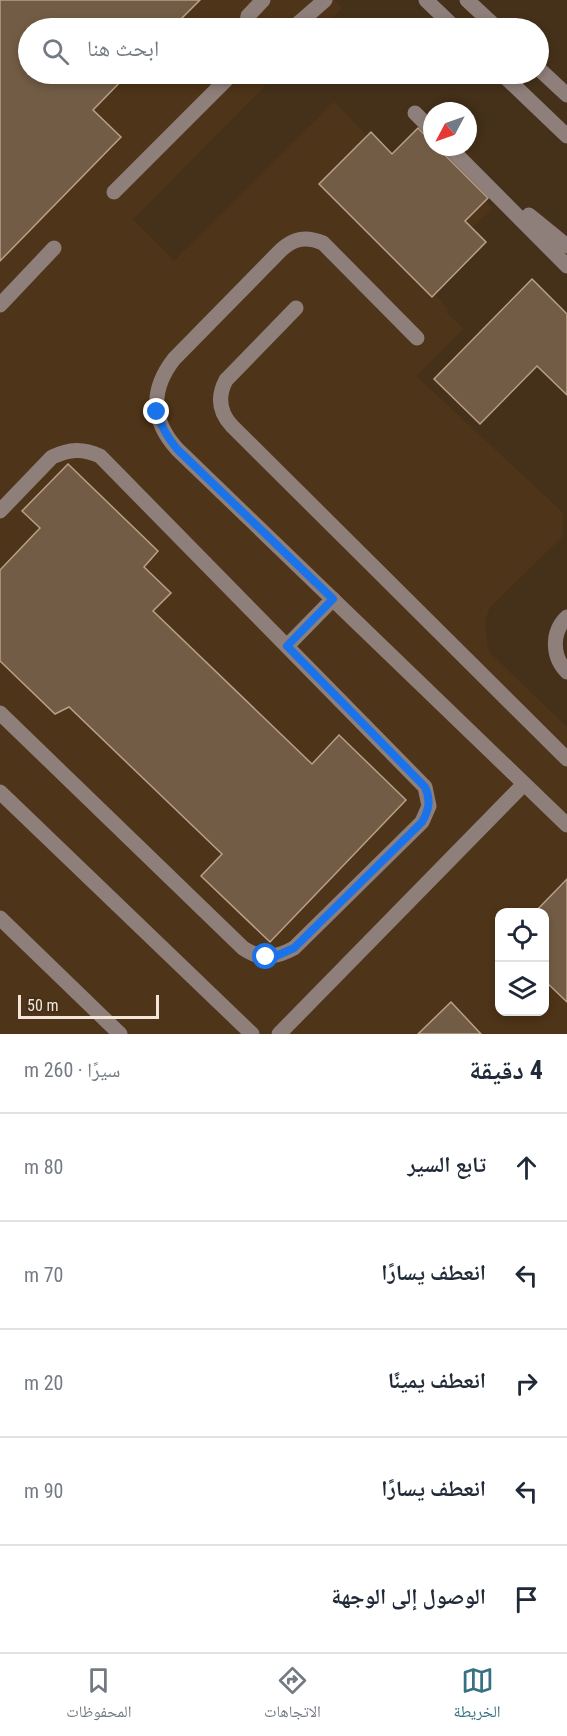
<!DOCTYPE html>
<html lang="ar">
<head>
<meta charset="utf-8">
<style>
  :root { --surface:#fff; --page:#f6f6f7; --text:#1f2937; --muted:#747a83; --line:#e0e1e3; --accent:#367280 }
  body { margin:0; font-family:"Roboto Condensed","Noto Naskh Arabic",sans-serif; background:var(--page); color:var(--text); direction:rtl }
  .controls { position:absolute; right:18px; bottom:18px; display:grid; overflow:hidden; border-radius:12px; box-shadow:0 3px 9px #0003 }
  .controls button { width:54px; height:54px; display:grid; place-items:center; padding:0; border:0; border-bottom:2px solid var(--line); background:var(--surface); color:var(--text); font:30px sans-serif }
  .compass { position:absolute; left:423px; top:102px; width:54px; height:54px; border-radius:50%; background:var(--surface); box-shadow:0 3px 9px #0003; rotate:229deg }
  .scale { position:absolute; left:18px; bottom:15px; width:141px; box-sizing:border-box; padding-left:6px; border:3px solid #f3e6d8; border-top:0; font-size:16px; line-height:21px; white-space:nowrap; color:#f3e6d8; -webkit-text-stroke:4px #45311a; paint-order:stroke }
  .stop { position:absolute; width:18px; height:18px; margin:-14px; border:4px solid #1a73e8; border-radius:50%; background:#fff }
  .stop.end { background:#1a73e8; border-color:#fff; box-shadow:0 2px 6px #0008 }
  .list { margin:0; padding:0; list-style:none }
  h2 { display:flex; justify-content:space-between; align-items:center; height:78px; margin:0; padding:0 24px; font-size:26px }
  h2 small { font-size:20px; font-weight:400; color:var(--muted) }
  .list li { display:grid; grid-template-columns:39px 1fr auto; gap:18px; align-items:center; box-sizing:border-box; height:108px; padding:0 24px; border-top:2px solid var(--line) }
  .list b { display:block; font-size:22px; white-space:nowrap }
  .list em { font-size:20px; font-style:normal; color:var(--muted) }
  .icon { flex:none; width:33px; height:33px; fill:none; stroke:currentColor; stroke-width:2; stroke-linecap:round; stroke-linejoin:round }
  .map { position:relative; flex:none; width:567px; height:1034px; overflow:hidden; direction:ltr }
  .search { position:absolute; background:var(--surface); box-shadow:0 3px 9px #0003; left:18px; right:18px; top:18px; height:66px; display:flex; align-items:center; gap:15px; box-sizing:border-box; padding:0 21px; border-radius:33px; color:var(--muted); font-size:22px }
  .sheet { height:618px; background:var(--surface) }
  nav { display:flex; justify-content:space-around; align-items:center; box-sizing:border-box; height:84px; border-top:2px solid var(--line); background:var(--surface); font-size:16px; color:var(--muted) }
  nav a { display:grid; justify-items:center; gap:3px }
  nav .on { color:var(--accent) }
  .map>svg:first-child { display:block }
</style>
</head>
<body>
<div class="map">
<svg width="567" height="1034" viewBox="0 0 567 1034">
  <rect width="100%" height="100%" fill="#45311a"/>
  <path fill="#4e3418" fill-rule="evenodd" d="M0,0H334L342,8L322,28H28V74H277L133,219L174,261L334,102L395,164L433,147L492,208L420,278L448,309L446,312L464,329L416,376L560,510L563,515L562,537L490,607L485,621L488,651L567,727V1034H0ZM500,912H544V1011H500Z"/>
  <g fill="#725c45" stroke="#b9a087" stroke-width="1.5">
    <polygon points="0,0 200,0 172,28 28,28 28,74 128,74 93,110 121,137 0,261"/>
    <polygon points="418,128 432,142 432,147 437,147 488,198 465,221 486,242 432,297 319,184 371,132 392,154"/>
    <polygon points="532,279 567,314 567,395 537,366 480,424 434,379"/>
    <polygon points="68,464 158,551 144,567 171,593 153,611 312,764 339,735 406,800 270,942 201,876 222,854 69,707 55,714 0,661 0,570 40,528 22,511"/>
    <polygon points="567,879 567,1002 544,980 544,912 535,912"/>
    <polygon points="451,1002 481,1034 418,1034"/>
  </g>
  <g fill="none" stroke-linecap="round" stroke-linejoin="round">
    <g stroke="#8f7f7b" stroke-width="15">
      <polyline points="426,0 455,28"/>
      <polyline points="467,0 497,28"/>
      <polyline points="246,28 248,16 263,0"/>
      <polyline points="293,28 325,0"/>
      <polyline points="538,68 567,95"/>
      <polyline points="502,74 567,136"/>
      <polyline points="415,113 432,130"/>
      <polyline points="449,147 567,266"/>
      <polyline points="114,192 232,74"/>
      <polyline points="529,215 567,246"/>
      <polyline points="0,305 54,248"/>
      <path d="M296,308L226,380C217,397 219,412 232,426L567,759"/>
      <path d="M417,338L323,243C306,236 294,238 281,250L174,359C150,390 151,420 177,449L567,825"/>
      <path d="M0,511L52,457C70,449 82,448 100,456L425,787L429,806L422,822L294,948C276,958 260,960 243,948L0,713"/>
      <path d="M567,617C551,632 552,657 567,672"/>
      <polyline points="287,646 333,599"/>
      <polyline points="0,792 252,1034"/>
      <polyline points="0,918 120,1034"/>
      <polyline points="279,1034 524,784"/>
    </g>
  </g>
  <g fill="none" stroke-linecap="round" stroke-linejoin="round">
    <path stroke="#1a73e8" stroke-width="8" d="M157,412C161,427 167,437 177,449L333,599L287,646L425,787C431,800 429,810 422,822L294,948L276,956L266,957"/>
  </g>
</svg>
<div class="controls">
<button><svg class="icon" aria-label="locate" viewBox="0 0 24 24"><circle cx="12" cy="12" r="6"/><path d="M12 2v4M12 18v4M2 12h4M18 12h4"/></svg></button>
<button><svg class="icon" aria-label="layers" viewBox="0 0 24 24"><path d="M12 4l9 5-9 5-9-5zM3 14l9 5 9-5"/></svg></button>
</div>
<svg class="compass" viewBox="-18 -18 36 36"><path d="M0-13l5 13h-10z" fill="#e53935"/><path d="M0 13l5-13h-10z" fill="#747a83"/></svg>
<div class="scale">50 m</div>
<div class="stop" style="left:266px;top:957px"></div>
<div class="stop end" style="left:157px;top:412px"></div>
<div class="search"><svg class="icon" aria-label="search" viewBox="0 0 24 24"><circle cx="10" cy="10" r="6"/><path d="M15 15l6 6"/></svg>ابحث هنا</div>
</div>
<section class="sheet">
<h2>4 دقيقة<small>سيرًا · 260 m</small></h2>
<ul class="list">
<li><svg class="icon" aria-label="ahead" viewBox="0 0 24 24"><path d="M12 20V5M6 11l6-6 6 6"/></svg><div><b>تابع السير</b></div><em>80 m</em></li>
<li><svg class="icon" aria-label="left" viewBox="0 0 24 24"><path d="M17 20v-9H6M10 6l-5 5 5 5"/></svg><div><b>انعطف يسارًا</b></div><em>70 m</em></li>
<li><svg class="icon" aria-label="right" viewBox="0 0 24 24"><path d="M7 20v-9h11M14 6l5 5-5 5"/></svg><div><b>انعطف يمينًا</b></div><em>20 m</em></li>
<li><svg class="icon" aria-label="left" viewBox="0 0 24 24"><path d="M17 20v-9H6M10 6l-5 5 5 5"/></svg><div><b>انعطف يسارًا</b></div><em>90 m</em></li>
<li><svg class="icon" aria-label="arrive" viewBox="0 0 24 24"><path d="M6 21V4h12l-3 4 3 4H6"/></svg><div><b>الوصول إلى الوجهة</b></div></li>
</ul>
</section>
<nav>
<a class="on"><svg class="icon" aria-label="map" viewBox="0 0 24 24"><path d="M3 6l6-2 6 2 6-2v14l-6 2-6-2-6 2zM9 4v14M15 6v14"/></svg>الخريطة</a>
<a><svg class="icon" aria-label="directions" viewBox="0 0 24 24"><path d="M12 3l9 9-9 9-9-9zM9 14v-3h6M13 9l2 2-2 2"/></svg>الاتجاهات</a>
<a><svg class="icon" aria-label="saved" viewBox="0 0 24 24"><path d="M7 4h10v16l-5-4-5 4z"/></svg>المحفوظات</a>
</nav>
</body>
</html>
